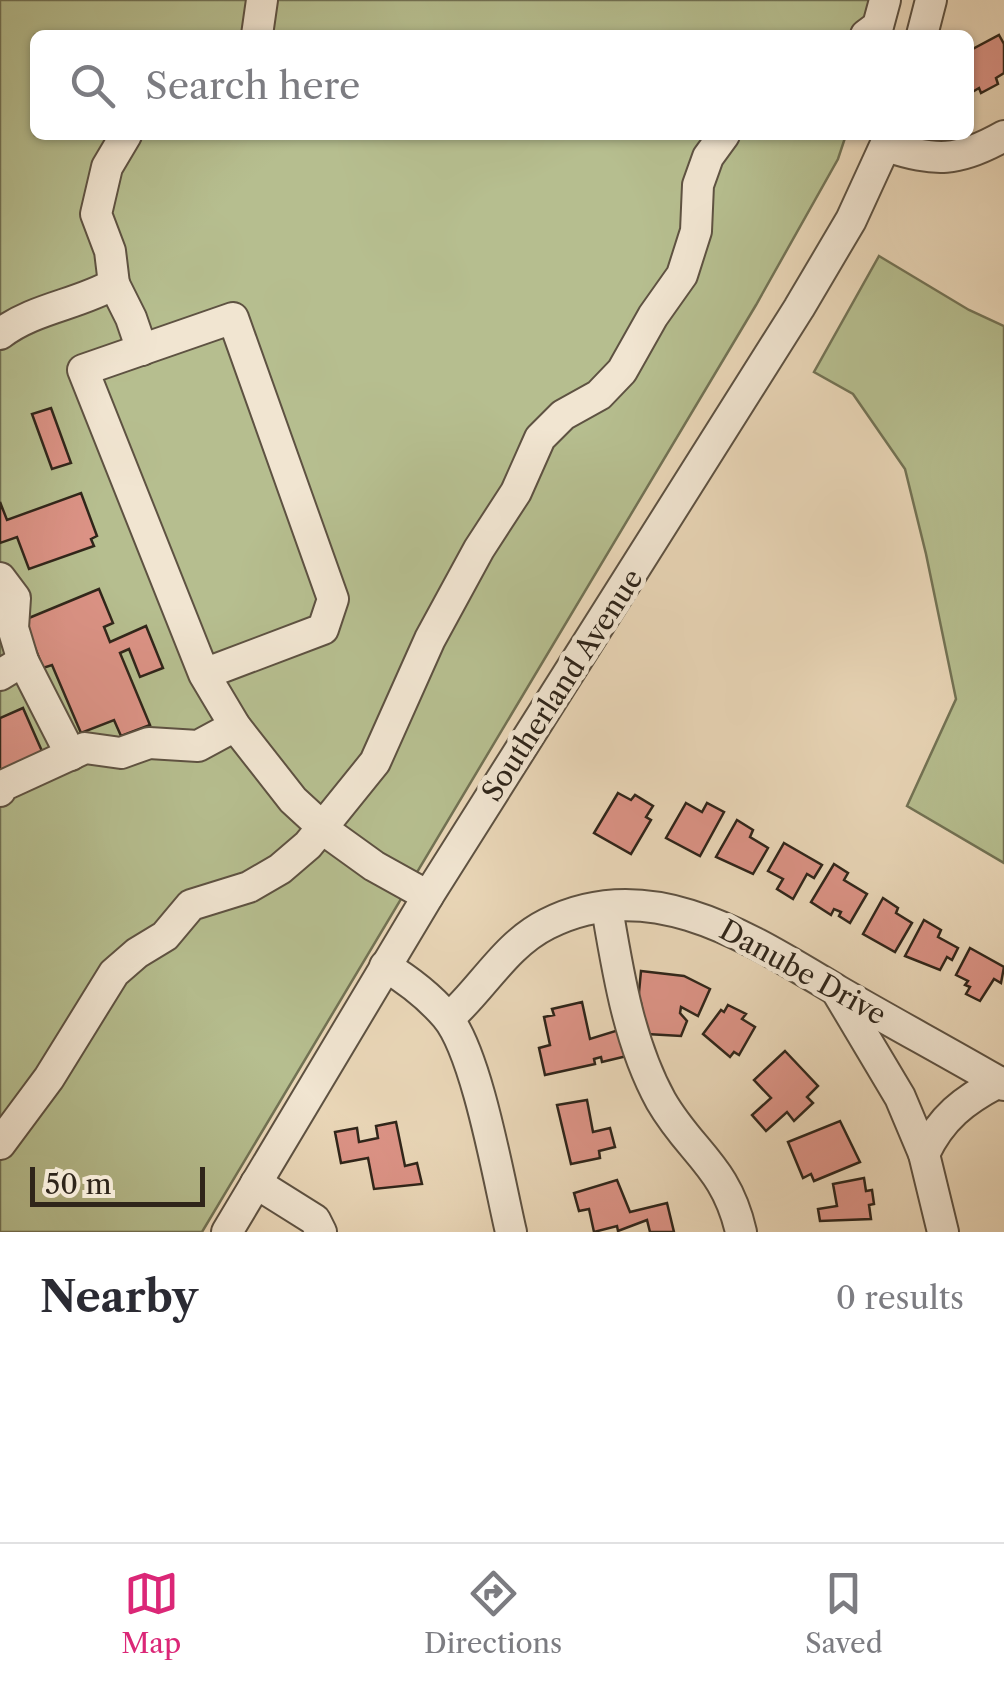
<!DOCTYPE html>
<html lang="en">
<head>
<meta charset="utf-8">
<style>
  :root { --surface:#fff; --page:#f2f2f3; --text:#2b2b33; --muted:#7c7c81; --line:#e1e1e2; --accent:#db2777 }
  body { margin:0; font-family:"Libre Caslon Text",serif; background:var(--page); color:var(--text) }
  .scale { position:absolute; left:30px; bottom:25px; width:175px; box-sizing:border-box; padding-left:10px; border:5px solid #2f251a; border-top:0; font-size:28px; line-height:35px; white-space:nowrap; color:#2f251a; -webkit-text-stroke:8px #f1e5d1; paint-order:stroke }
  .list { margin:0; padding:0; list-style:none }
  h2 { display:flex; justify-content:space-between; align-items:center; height:130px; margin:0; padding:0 40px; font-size:42px }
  h2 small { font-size:32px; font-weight:400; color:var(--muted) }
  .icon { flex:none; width:55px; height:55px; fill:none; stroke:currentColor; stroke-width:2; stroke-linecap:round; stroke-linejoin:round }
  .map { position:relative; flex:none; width:1004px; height:1232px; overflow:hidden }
  .search { position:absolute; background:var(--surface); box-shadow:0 2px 8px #0004; left:30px; right:30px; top:30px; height:110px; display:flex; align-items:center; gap:25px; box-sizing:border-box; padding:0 35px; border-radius:15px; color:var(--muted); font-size:38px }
  .sheet { height:310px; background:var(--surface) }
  nav { display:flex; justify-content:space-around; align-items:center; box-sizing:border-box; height:140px; border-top:2px solid var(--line); background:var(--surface); font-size:28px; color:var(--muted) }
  nav a { display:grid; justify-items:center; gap:5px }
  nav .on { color:var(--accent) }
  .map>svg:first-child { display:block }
</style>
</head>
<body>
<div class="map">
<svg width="1004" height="1232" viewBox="0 0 1004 1232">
  <rect width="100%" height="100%" fill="#ead7b8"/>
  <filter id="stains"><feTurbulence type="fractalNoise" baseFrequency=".002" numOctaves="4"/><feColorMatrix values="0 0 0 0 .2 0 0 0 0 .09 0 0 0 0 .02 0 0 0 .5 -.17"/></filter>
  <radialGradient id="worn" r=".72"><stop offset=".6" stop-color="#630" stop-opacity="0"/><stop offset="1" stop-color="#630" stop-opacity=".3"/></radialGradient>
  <g fill="#b6be8f" stroke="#727254" stroke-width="2.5">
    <polygon points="0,0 890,0 878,35 35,35 35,135 846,135 838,159 756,305 202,1232 0,1232"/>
    <polygon points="879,256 969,310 1004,326 1004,863 907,806 956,699 926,554 905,469 853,394 814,372"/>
  </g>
  <g fill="#dc9386" stroke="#2f251a" stroke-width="2.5">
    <polygon points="999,35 1004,44 1004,73 996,78 998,84 981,93 979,88 969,94 969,51"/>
    <polygon points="51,408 71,463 52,469 32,414"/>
    <polygon points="81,493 97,536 91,539 94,546 29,569 17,537 0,543 0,502 7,520"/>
    <polygon points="99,589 113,623 104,627 110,642 146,626 163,668 140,677 129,649 120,653 150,725 121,736 114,720 81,733 52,665 43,668 24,620"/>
    <polygon points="23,708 45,758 0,779 0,718"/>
    <polygon points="618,793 631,800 635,795 653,806 646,817 651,820 631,854 594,833"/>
    <polygon points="686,803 702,812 707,803 724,812 700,856 666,838"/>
    <polygon points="737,820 753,830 750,837 768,848 753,874 716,857"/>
    <polygon points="784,843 822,865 814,878 807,874 793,899 777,889 783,879 768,871"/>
    <polygon points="834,864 848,873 844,880 867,894 850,923 839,916 841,912 834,909 831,915 811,902"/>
    <polygon points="883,898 898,908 896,913 912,923 895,952 863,934"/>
    <polygon points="924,920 941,930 938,937 958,948 952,960 947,957 940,970 905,956"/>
    <polygon points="970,948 1004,967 1001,983 994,979 980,1001 966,994 970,987 965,985 968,981 956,975"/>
    <polygon points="641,971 684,976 710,989 698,1016 681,1007 680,1013 687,1021 681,1036 647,1034 641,1003 638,1003"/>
    <polygon points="582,1002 590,1039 625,1028 631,1055 602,1062 601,1057 594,1059 595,1064 545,1075 539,1048 550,1045 544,1017 554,1015 552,1009"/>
    <polygon points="728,1005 746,1014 742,1019 755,1027 739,1055 734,1052 730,1057 703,1034 721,1010 724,1012"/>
    <polygon points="785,1051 818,1086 807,1097 813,1103 794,1121 787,1112 766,1131 752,1115 771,1098 754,1080"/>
    <polygon points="587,1100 593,1132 610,1128 615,1147 599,1151 600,1158 571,1164 557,1105"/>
    <polygon points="840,1121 860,1162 814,1181 811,1174 803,1178 788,1142"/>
    <polygon points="396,1122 405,1166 417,1163 422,1184 374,1189 368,1158 341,1163 335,1132 357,1128 359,1142 378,1138 376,1126"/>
    <polygon points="864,1178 866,1191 872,1190 874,1204 869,1205 871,1219 820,1221 818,1209 837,1206 833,1184"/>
    <polygon points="617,1180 630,1212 667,1203 674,1232 650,1232 647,1220 618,1231 617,1226 594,1232 589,1209 579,1211 574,1193"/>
  </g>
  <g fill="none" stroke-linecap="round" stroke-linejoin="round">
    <defs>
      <g id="minor">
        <polyline points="257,35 262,0"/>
        <polyline points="866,35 878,26 885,0"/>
        <polyline points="922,35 931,0"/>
        <path d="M886,146C936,162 958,162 1004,136"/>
        <polyline points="114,284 131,318 142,350"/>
        <path d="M0,334C34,308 77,305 114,284L110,251L96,214L107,167L126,135"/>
        <polyline points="0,578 15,598 13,628 23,661"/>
        <polyline points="204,674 323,629 333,599 233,318 83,370 204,674 235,726 293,800 331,835 374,866 428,896"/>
        <polyline points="0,675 23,661 71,755"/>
        <polyline points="0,791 2,786 85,748 121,753 149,743 198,746 235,726"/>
        <path d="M607,908C618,973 629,1043 661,1101C691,1153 726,1166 741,1232"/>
        <path d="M385,966C408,980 428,995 446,1016C477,1052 499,1181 511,1232"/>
        <polyline points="838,993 900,1097 924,1154 943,1232"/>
        <path d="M449,1018C483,988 505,945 547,924C651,871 752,940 838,991C893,1023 949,1053 1004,1085"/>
        <polyline points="0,1144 49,1078 114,973 137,953 165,936 191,905 249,887 280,869 308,845 375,762 430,639 479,549 516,492 540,438 563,415 599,395 622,371 653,316 682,275 696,231 698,185 708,157 724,135"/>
        <path d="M924,1154C941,1118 964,1100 999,1082"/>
        <polyline points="256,1183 315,1220 321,1232"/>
        <polyline points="227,1232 428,896 799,308 851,220 890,135"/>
      </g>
    </defs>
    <use href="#minor" stroke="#5e5242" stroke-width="34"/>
    <use href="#minor" stroke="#f1e5d1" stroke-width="30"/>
  </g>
  <g text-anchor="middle" stroke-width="10" stroke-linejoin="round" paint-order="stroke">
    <g font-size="28" fill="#2f251a" stroke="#f1e5d1">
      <text transform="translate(562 685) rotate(-57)" y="10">Southerland Avenue</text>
      <text transform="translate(803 972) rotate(29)" y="10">Danube Drive</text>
    </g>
  </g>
  <rect width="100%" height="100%" filter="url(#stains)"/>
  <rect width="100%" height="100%" fill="url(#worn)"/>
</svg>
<div class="scale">50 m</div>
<div class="search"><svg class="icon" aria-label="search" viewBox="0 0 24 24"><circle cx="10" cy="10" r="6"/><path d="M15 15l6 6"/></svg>Search here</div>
</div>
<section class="sheet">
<h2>Nearby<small>0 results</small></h2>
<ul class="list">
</ul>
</section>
<nav>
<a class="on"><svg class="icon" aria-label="map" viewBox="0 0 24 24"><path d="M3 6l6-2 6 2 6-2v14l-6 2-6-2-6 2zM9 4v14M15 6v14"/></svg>Map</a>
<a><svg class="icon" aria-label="directions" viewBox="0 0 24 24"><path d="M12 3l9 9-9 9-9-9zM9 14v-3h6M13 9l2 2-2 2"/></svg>Directions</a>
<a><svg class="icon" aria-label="saved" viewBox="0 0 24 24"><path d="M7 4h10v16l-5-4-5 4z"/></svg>Saved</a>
</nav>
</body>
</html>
